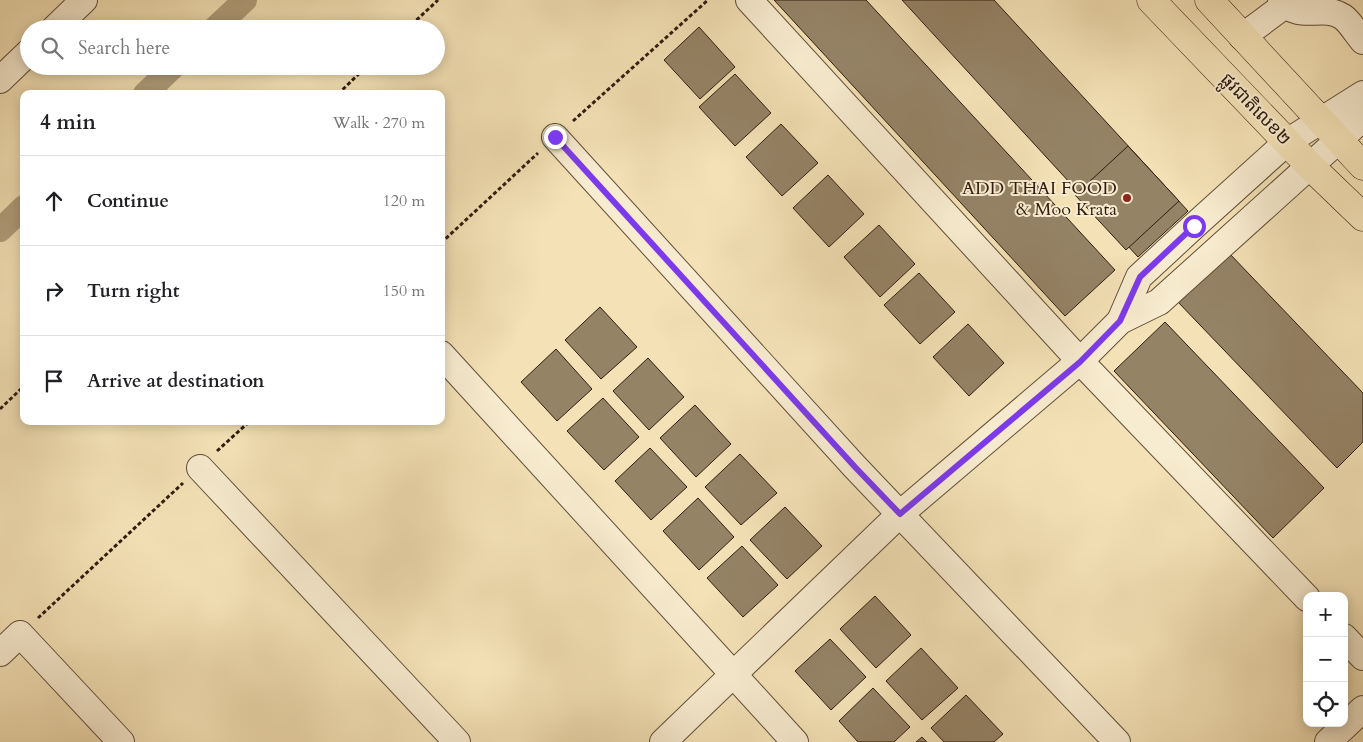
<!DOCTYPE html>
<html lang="en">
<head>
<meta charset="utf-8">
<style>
  :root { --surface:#fff; --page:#f6f6f6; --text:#202124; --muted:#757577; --line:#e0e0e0 }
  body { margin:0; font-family:Cardo,"Noto Sans Khmer",serif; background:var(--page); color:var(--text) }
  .controls { position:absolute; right:15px; bottom:15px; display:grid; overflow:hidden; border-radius:10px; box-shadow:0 2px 12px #0003 }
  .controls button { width:45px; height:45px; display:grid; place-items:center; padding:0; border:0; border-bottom:1px solid var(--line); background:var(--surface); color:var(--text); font:25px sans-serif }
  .stop { position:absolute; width:15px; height:15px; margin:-11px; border:4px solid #7c3aed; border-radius:50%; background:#fff }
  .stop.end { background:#7c3aed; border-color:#fff; box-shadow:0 1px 5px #0008 }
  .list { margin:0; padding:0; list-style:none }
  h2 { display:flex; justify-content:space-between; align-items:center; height:65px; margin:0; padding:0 20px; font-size:21px }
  h2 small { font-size:16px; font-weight:400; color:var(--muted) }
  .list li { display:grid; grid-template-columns:32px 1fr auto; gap:15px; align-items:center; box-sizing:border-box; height:90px; padding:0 20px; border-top:1px solid var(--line) }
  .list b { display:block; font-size:19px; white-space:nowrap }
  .list em { font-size:16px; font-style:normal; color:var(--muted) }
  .icon { flex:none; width:28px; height:28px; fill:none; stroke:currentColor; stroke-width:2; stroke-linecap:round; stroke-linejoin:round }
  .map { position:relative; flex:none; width:1363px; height:742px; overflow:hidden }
  .search { position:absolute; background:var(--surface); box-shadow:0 2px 12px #0003; left:20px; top:20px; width:425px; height:55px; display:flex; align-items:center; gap:12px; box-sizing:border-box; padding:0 18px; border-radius:28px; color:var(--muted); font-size:19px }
  .panel { position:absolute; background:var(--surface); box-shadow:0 2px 12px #0003; left:20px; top:90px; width:425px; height:335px; border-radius:10px }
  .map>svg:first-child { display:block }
</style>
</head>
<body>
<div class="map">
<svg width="1363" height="742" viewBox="0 0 1363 742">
  <rect width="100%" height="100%" fill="#f4e2b6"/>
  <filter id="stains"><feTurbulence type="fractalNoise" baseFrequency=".004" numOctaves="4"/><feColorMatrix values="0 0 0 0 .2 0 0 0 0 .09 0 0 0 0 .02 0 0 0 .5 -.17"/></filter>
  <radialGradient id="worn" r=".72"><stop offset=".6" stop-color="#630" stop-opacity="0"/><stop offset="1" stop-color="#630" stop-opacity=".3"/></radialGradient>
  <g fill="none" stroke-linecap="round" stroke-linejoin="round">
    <g stroke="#b19f7d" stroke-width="24">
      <polyline points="214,29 245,0"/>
      <polyline points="145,94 174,66"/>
      <polyline points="0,230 24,207"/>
    </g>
  </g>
  <g fill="#958366" stroke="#2f1c0f">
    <polygon points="774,0 866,0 1115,270 1065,316"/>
    <polygon points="902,0 994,0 1188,211 1138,257"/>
    <polygon points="699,27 735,67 700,99 664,60"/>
    <polygon points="735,74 771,113 735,146 699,107"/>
    <polygon points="781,124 818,163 782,196 746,157"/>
    <polygon points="1128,146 1179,201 1126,250 1075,195"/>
    <polygon points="828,175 864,214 829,247 793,208"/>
    <polygon points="879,225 915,264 880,297 844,257"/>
    <polygon points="1228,252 1363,393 1363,442 1337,468 1177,301"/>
    <polygon points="919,273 955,312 920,344 884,305"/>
    <polygon points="600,307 637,347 601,379 565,340"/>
    <polygon points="1165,322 1324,488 1273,538 1114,371"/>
    <polygon points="968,324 1004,363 969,396 933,357"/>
    <polygon points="556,349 592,389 557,421 521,382"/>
    <polygon points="648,358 684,397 649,430 613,391"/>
    <polygon points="603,398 639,437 604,470 567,431"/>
    <polygon points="695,405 731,444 696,477 660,438"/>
    <polygon points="650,448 687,487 651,520 615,481"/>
    <polygon points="740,454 777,493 741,525 705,487"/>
    <polygon points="698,498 734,537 699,570 663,531"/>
    <polygon points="785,507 822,546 787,579 750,540"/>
    <polygon points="742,546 778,585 743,617 707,578"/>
    <polygon points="875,596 911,635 876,668 840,629"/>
    <polygon points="830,639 866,677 831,710 795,671"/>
    <polygon points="921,648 958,688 922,720 886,681"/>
    <polygon points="873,688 910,727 894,742 858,742 839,721"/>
    <polygon points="966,695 1003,734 994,742 944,742 931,728"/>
    <polygon points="922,737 927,742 916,742"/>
  </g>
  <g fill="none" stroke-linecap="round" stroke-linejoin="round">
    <defs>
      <g id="minor">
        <polyline points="749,0 1080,361 1307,598"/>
        <path d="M1281,0C1300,23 1322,3 1343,17C1350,22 1357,34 1363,41"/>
        <polyline points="54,29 84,0"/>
        <polyline points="1242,37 1285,5"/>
        <polyline points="0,80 29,52"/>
        <polyline points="555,137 855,467 1117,742"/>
        <polyline points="1120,321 1139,277 1194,226 1287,142 1363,94"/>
        <polyline points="441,354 795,742"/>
        <polyline points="200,468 457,742"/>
        <polyline points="1344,637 1363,657"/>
        <polyline points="0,653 20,634 121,742"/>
        <polyline points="663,742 900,514 1080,361 1120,321 1159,302 1363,118"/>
        <polyline points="1328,742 1363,709"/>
      </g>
      <g id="highway">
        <polyline points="1151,0 1309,165 1363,217"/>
        <polyline points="1209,0 1363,166"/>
      </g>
    </defs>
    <use href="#minor" stroke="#604e39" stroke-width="28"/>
    <use href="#highway" stroke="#2f1c0f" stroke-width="29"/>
    <g stroke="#2f1c0f" stroke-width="3" stroke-dasharray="4 2.5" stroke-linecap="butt">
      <polyline points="407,29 438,0"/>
      <polyline points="338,94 367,66"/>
      <polyline points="573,121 708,0"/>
      <polyline points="441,243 538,153"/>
      <polyline points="0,409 24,386"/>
      <polyline points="217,451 250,421"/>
      <polyline points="38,618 183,483"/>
    </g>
    <use href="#minor" stroke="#f8ecd0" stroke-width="26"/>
    <use href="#highway" stroke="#f4e2b6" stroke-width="28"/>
  </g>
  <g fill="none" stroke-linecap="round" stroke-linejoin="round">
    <polyline stroke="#7c3aed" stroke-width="6" points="555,137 855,467 900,514 1080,362 1120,321 1140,277 1194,226"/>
  </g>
  <circle fill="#8f2418" stroke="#f8ecd0" stroke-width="2" cx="1127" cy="198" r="5"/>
  <g text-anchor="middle" stroke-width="4" stroke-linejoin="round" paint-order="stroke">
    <g font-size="18" fill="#2f1c0f" stroke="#f8ecd0">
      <text transform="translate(1256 109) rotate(46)" y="6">ផ្លូវជាតិលេខ២</text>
    </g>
    <g font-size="18" fill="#2f1c0f" stroke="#f8ecd0" text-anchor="end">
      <text x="1117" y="194">ADD THAI FOOD<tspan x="1117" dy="21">&amp; Moo Krata</tspan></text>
    </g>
  </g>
  <rect width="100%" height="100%" filter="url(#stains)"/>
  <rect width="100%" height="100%" fill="url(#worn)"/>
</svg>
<div class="controls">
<button>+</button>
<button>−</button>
<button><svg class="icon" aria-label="locate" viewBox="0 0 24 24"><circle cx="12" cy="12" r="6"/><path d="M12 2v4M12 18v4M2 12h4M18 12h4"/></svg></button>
</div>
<div class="stop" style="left:1194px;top:226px"></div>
<div class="stop end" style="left:555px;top:137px"></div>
<div class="search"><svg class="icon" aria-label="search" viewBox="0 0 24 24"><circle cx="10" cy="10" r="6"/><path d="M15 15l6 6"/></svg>Search here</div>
<section class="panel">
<h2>4 min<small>Walk · 270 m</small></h2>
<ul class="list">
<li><svg class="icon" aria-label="ahead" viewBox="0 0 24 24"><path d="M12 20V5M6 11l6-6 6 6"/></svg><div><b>Continue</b></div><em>120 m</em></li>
<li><svg class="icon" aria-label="right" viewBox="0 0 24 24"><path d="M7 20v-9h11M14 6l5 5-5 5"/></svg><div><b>Turn right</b></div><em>150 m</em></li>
<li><svg class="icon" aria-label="arrive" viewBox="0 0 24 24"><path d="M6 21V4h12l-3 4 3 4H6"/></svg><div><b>Arrive at destination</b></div></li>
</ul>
</section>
</div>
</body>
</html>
